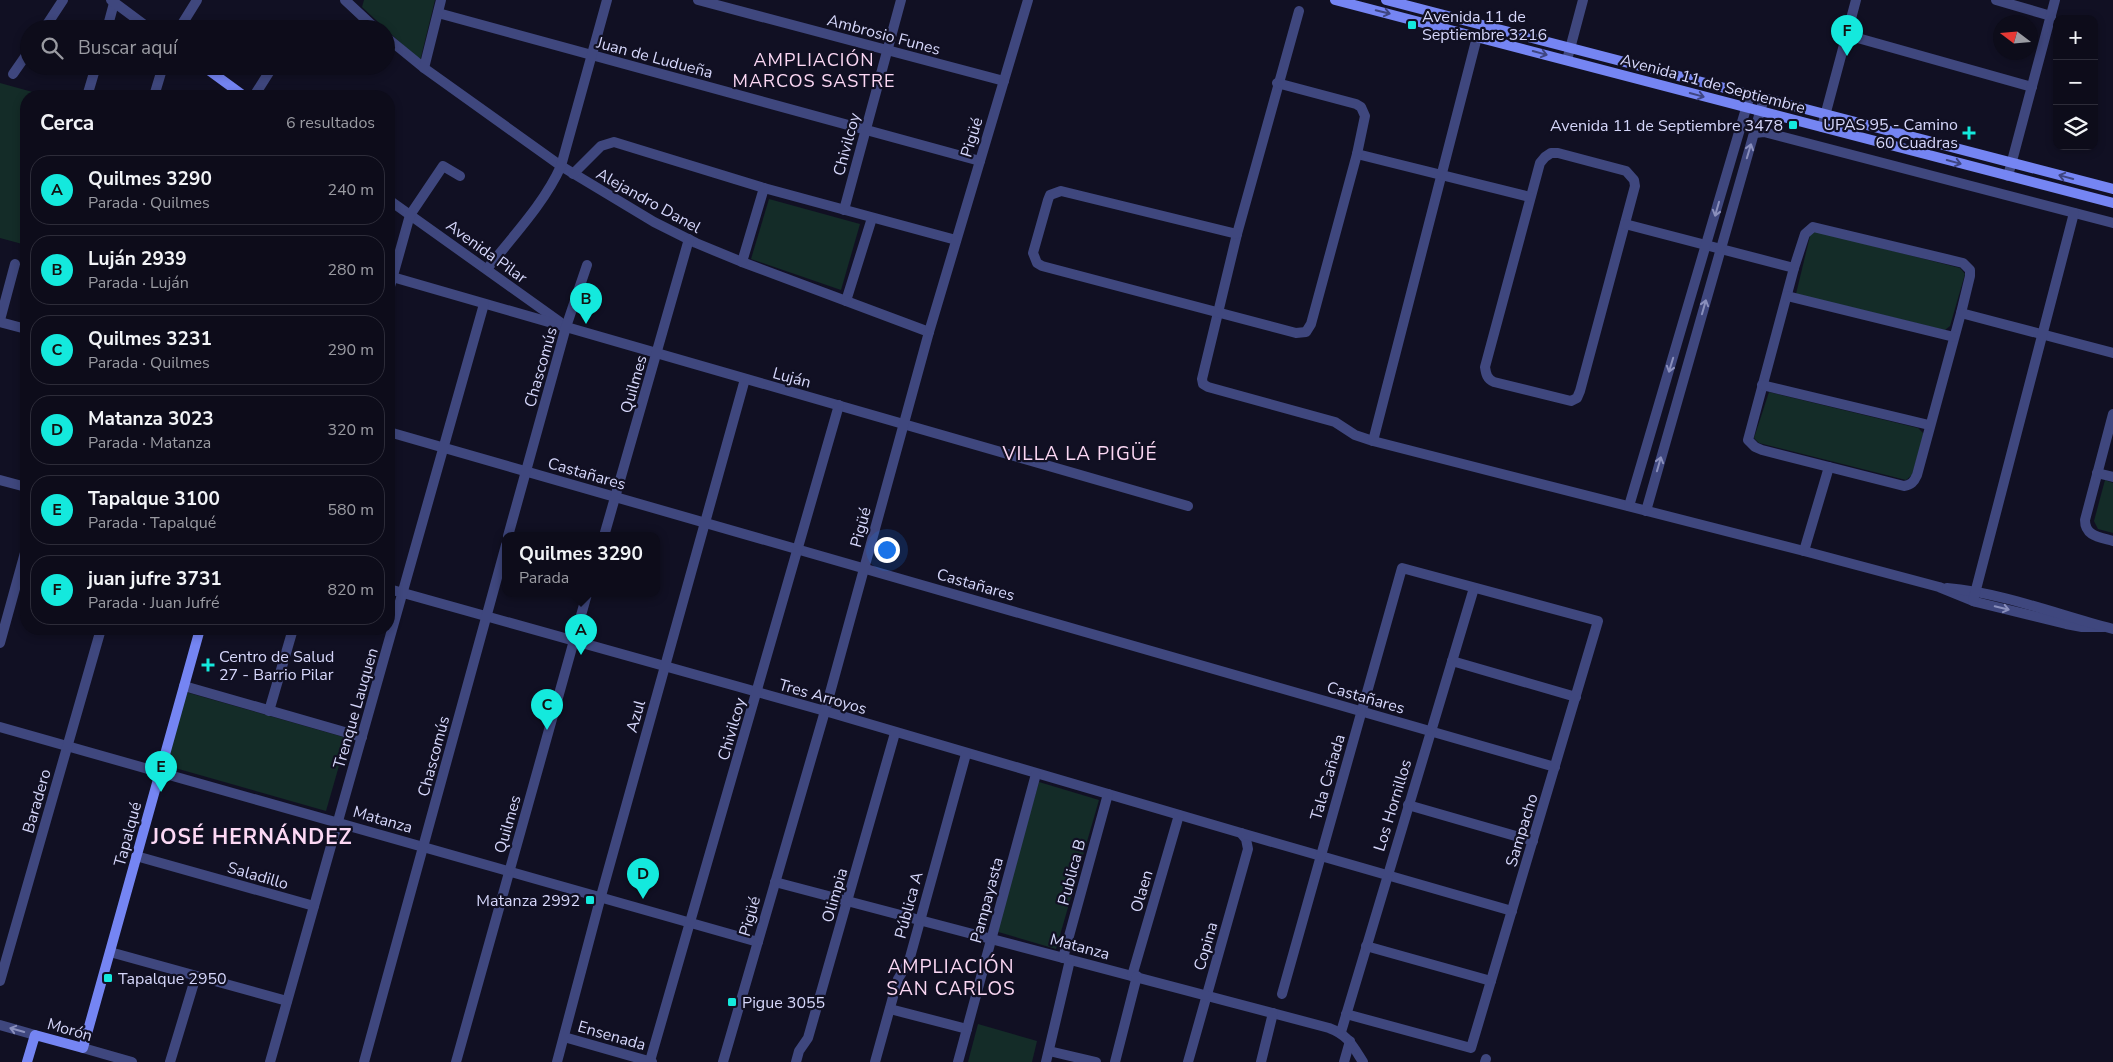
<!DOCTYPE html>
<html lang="es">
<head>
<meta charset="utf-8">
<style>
  :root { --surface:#0d0c1a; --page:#161523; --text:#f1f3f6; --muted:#9a9ba2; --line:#2d2c39; --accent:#14e9dd }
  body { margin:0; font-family:"Nunito Sans",sans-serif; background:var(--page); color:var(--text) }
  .controls { position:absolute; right:15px; top:15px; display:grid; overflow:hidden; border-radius:10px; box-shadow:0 2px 8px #0003 }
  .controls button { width:45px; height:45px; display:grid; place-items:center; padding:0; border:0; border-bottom:1px solid var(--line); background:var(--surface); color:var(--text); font:25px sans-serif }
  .compass { position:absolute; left:1993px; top:15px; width:45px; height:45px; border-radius:50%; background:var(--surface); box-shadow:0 2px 8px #0003; rotate:286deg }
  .you { position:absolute; left:886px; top:549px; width:18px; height:18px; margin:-12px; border:4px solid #fff; border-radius:50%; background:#1a73e8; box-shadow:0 0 0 8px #1a73e833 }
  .badge { display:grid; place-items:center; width:32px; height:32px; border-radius:50%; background:var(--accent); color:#111; font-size:16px; font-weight:700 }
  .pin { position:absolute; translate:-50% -41px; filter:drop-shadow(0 1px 2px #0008) }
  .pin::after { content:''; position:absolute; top:26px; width:18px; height:15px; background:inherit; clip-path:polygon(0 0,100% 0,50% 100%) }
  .popup { position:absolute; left:502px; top:532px; width:158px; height:65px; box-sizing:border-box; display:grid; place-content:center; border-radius:10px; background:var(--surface); filter:drop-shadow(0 1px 4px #0005); font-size:16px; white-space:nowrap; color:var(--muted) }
  .popup b { font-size:19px; color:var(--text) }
  .popup::after { content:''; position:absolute; left:50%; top:100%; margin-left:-10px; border:10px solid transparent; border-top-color:var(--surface) }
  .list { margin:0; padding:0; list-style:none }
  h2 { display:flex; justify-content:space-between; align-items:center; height:65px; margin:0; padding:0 20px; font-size:21px }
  h2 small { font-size:16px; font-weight:400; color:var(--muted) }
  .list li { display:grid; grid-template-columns:32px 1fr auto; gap:15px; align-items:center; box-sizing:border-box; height:70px; margin:0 10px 10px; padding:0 10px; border:1px solid var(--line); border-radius:20px }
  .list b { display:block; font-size:19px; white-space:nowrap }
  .list p { margin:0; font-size:16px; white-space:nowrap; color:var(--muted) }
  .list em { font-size:16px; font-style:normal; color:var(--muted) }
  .icon { flex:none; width:28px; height:28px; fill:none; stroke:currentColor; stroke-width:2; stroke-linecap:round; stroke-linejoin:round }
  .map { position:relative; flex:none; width:2113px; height:1062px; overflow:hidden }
  .search { position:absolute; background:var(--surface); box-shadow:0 2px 8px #0003; left:20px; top:20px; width:375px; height:55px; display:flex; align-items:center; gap:12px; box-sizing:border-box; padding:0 18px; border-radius:28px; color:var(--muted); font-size:19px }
  .panel { position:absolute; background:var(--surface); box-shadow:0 2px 8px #0003; left:20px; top:90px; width:375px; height:545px; border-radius:20px }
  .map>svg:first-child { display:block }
</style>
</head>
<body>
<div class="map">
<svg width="2113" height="1062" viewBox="0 0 2113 1062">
  <rect width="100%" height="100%" fill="#111023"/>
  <g fill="#142c28">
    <polygon points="364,0 435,0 420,61 362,7"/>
    <polygon points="0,83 47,96 26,96 26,245 0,238"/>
    <polygon points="769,199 860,224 841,290 751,259"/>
    <polygon points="1813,232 1818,232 1960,268 1965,274 1950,326 1945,330 1796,294 1810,236"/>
    <polygon points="1769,392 1918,428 1924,434 1912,475 1906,480 1759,443 1754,438"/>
    <polygon points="2105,480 2113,483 2113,533 2098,529 2094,521"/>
    <polygon points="182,691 347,738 326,811 161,764"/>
    <polygon points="1039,782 1099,800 1056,949 995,931"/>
    <polygon points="978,1024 1037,1041 1032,1062 968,1062"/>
  </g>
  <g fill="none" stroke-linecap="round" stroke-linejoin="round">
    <g stroke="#3f477e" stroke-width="10">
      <polyline points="345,0 376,29"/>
      <polyline points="698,0 1004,81"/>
      <polyline points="1996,0 2051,16"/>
      <polyline points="1299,11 1237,234 1202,379 1203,384 1208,387 1335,422 1355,435 1373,441"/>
      <polyline points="438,13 980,161"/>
      <polyline points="44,29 63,0"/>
      <polyline points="107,29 114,3"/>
      <polyline points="179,29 197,0"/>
      <polyline points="1847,35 2032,87"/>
      <polyline points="386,37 424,68 561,166 654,222 696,243 742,262 929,332"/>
      <polyline points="1477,37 1373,441 1804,551 1939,587 1976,602 2066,624 2082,627 2104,627"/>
      <polyline points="1567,60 1583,0"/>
      <polyline points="424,68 441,0"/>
      <polyline points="13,74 29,51"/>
      <polyline points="88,93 96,66"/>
      <polyline points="154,96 163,66"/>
      <polyline points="254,96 273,66"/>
      <polyline points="1822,127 1856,0"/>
      <polyline points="1755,133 1764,132 2113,223"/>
      <path d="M1551,153H1558L1626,171L1634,180L1635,186L1580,391L1577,398L1571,401L1494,382C1487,379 1486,374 1485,367L1540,163L1545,157Z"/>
      <polyline points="1357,154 1530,197"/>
      <polyline points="573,174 601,146 614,142 764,188 956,240"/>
      <polyline points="2008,176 2055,0"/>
      <polyline points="389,200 560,322"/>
      <polyline points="844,210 901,0"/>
      <polyline points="1625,224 1794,268"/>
      <path d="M1813,227L1963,263L1970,270V276L1961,313L1917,475C1914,482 1911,485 1904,486L1762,450L1755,447L1748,440L1794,268L1805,234Z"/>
      <polyline points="1237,234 1061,191 1050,195 1048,200 1033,253 1037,263 1042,266 1296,333 1306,332 1311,324 1357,154 1365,116 1361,107 1356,104 1277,83"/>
      <polyline points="742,262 764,188"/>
      <path d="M487,269C512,237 544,204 561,166L607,0"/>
      <polyline points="389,276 1188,506"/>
      <polyline points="389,290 410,215 443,166 460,176"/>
      <polyline points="1787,296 1954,337"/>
      <polyline points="846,301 872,218"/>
      <polyline points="1961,313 2113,353"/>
      <polyline points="0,320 15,264"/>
      <polyline points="0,322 26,329"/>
      <polyline points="1762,385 1929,425"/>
      <path d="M2113,414L2085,520C2085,536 2099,537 2113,541"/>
      <polyline points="389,432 1555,767"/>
      <polyline points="2097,473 2113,477"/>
      <polyline points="0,480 26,487"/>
      <polyline points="1629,506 1750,95"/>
      <polyline points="1646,511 1764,98"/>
      <polyline points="508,536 566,327 587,265"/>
      <polyline points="604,536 689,239"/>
      <polyline points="1804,551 1829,467"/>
      <path d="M1947,588C2004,593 2058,615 2113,629"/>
      <polyline points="389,589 825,711 1241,833 1246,839 1248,849 1188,1062"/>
      <polyline points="1973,601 2074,213"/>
      <polyline points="0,643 26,549"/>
      <polyline points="1452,661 1576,697"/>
      <polyline points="184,686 362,737"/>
      <polyline points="269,711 293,629"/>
      <polyline points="0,727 758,942"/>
      <polyline points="1408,805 1533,841"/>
      <polyline points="1241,833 1512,911"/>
      <polyline points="136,856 314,906"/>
      <path d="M775,882L1329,1028C1348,1035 1352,1045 1363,1062"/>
      <polyline points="1366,946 1491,981"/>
      <polyline points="110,952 287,1001"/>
      <polyline points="1063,958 1108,794"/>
      <polyline points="1132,976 1179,815"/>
      <polyline points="0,981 101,629"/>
      <polyline points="1282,994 1402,568 1598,621 1471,1048 1346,1014"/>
      <polyline points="890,1009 967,1029"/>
      <polyline points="0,1025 35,1035"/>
      <polyline points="1341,1032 1474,588"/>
      <polyline points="564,1037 652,1062"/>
      <polyline points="83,1048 132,1062"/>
      <polyline points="1049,1051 1096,1062"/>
      <polyline points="650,1061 839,405"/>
      <polyline points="170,1062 196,976"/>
      <polyline points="270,1062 484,304"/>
      <polyline points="364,1062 506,545"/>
      <polyline points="456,1062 587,594"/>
      <polyline points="557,1062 601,896 745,379"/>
      <polyline points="723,1062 825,711 929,332 1028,0"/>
      <polyline points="796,1062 799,1051 808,1038 895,733"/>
      <polyline points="875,1062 898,979 909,961 966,754"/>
      <polyline points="958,1062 1036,774"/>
      <polyline points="1046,1062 1070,960"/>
      <polyline points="1115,1062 1137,976"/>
      <polyline points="1261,1062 1273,1013"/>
      <polyline points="1344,1062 1350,1041"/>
      <polyline points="1485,1062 1486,1059"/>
    </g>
    <polyline stroke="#3f477e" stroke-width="10" points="111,0 150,29"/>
    <g stroke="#7585f3" stroke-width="10">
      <polyline points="1335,0 2113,203"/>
      <polyline points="1386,0 2113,189"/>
      <polyline points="203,66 244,96"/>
      <polyline points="27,1062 35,1035 83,1048 200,629"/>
    </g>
  </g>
  <defs><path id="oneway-shaft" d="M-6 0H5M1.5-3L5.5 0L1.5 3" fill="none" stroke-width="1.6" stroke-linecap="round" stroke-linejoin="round" transform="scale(1.25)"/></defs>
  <g stroke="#3e4581">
    <use href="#oneway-shaft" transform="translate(1383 12) rotate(14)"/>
    <use href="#oneway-shaft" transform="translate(1540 53) rotate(15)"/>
    <use href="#oneway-shaft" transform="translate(1697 95) rotate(15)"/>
    <use href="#oneway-shaft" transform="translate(1954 162) rotate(15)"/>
    <use href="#oneway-shaft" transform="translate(2066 177) rotate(-165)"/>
  </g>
  <g stroke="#8a8fbc">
    <use href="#oneway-shaft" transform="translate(1749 151) rotate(-73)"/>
    <use href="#oneway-shaft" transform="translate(1717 209) rotate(106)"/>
    <use href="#oneway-shaft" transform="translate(1704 307) rotate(-74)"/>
    <use href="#oneway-shaft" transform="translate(1671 365) rotate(107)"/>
    <use href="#oneway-shaft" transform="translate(1659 464) rotate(-74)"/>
    <use href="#oneway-shaft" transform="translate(2002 608) rotate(14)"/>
    <use href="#oneway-shaft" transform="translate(17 1030) rotate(-164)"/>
  </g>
  <g fill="#14e9dd" stroke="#111023" stroke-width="2">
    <rect x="1407" y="20" width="10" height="10" rx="2.5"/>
    <rect x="1788" y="120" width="10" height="10" rx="2.5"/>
    <path d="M1966.5 125.5h5v5h5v5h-5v5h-5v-5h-5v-5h5z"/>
    <path d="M205.5 657.5h5v5h5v5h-5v5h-5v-5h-5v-5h5z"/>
    <rect x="585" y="895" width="10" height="10" rx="2.5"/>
    <rect x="103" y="973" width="10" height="10" rx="2.5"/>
    <rect x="727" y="997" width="10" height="10" rx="2.5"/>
  </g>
  <g text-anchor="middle" stroke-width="4.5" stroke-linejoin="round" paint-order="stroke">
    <g font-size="16" fill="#d6d7fb" stroke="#111023" text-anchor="start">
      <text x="1422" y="22">Avenida 11 de<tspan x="1422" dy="18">Septiembre 3216</tspan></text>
      <text x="1958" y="130" text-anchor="end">UPAS 95 - Camino<tspan x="1958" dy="18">60 Cuadras</tspan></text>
      <text x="1783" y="131" text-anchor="end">Avenida 11 de Septiembre 3478</text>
      <text x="219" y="662">Centro de Salud<tspan x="219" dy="18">27 - Barrio Pilar</tspan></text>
      <text x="580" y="906" text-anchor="end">Matanza 2992</text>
      <text x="118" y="984">Tapalque 2950</text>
      <text x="742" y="1008">Pigue 3055</text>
    </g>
    <g font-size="16" fill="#d6d7fb" stroke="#111023">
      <text transform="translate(884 34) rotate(15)" y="6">Ambrosio Funes</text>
      <text transform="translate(655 57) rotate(15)" y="6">Juan de Ludueña</text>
      <text transform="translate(1713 83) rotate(15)" y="6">Avenida 11 de Septiembre</text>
      <text transform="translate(971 137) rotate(-73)" y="6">Pigüé</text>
      <text transform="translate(846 144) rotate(-75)" y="6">Chivilcoy</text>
      <text transform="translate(649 200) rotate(29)" y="6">Alejandro Danel</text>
      <text transform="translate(487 251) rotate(36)" y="6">Avenida Pilar</text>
      <text transform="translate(540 367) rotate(-74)" y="6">Chascomús</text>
      <text transform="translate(792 377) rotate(15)" y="6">Luján</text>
      <text transform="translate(633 384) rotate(-74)" y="6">Quilmes</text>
      <text transform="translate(587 473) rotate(16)" y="6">Castañares</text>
      <text transform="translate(860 527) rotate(-75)" y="6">Pigüé</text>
      <text transform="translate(976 584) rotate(16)" y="6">Castañares</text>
      <text transform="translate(823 696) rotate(16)" y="6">Tres Arroyos</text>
      <text transform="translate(1366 697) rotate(16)" y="6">Castañares</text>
      <text transform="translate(355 708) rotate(-74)" y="6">Trenque Lauquen</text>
      <text transform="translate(635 716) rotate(-74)" y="6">Azul</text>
      <text transform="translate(731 729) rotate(-74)" y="6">Chivilcoy</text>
      <text transform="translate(433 756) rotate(-75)" y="6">Chascomús</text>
      <text transform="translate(1327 777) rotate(-74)" y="6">Tala Cañada</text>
      <text transform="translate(36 801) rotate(-74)" y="6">Baradero</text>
      <text transform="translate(1392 805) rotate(-73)" y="6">Los Hornillos</text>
      <text transform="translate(383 819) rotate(16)" y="6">Matanza</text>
      <text transform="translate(507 824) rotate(-74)" y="6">Quilmes</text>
      <text transform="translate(1521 830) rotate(-73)" y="6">Sampacho</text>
      <text transform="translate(127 834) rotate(-75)" y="6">Tapalqué</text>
      <text transform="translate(1071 872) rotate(-75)" y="6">Publica B</text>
      <text transform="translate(258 875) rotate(16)" y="6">Saladillo</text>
      <text transform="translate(1141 891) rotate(-74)" y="6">Olaen</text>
      <text transform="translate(834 895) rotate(-74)" y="6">Olimpia</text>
      <text transform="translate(986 900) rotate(-75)" y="6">Pampayasta</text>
      <text transform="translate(908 905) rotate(-75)" y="6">Pública A</text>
      <text transform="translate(749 916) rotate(-74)" y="6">Pigüé</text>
      <text transform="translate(1080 946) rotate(15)" y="6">Matanza</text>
      <text transform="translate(1205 946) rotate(-74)" y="6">Copina</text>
      <text transform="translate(70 1029) rotate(16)" y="6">Morón</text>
      <text transform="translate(612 1035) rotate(16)" y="6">Ensenada</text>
    </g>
    <g font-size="18" letter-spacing="1" fill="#fcd8f4" stroke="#111023">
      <text x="814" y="66">AMPLIACIÓN<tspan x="814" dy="21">MARCOS SASTRE</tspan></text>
    </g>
    <g font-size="19" letter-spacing="1" fill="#fcd8f4" stroke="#111023">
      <text x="1080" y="460">VILLA LA PIGÜÉ</text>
      <text x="951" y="973">AMPLIACIÓN<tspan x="951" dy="22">SAN CARLOS</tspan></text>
    </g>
    <g font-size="21" font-weight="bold" letter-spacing="1" fill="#fcd8f4" stroke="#111023">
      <text x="252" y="844">JOSÉ HERNÁNDEZ</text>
    </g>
  </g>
</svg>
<div class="controls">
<button>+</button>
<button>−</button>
<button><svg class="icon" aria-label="layers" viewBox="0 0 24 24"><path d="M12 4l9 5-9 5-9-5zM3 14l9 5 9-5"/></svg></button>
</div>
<svg class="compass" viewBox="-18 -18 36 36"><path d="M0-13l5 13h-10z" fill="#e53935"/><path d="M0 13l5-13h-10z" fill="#9a9ba2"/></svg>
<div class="you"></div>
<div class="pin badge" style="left:581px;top:655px">A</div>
<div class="popup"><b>Quilmes 3290</b>Parada</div>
<div class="pin badge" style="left:586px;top:324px">B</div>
<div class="pin badge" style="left:547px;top:730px">C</div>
<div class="pin badge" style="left:643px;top:899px">D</div>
<div class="pin badge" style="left:161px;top:792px">E</div>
<div class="pin badge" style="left:1847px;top:56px">F</div>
<div class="search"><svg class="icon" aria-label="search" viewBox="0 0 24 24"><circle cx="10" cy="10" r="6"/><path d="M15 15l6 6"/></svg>Buscar aquí</div>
<section class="panel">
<h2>Cerca<small>6 resultados</small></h2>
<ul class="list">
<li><span class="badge">A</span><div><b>Quilmes 3290</b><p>Parada · Quilmes</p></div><em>240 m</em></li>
<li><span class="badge">B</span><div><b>Luján 2939</b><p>Parada · Luján</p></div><em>280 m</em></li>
<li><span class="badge">C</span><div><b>Quilmes 3231</b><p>Parada · Quilmes</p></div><em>290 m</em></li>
<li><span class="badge">D</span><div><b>Matanza 3023</b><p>Parada · Matanza</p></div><em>320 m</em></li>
<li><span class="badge">E</span><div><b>Tapalque 3100</b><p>Parada · Tapalqué</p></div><em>580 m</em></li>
<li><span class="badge">F</span><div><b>juan jufre 3731</b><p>Parada · Juan Jufré</p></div><em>820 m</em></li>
</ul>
</section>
</div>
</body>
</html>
